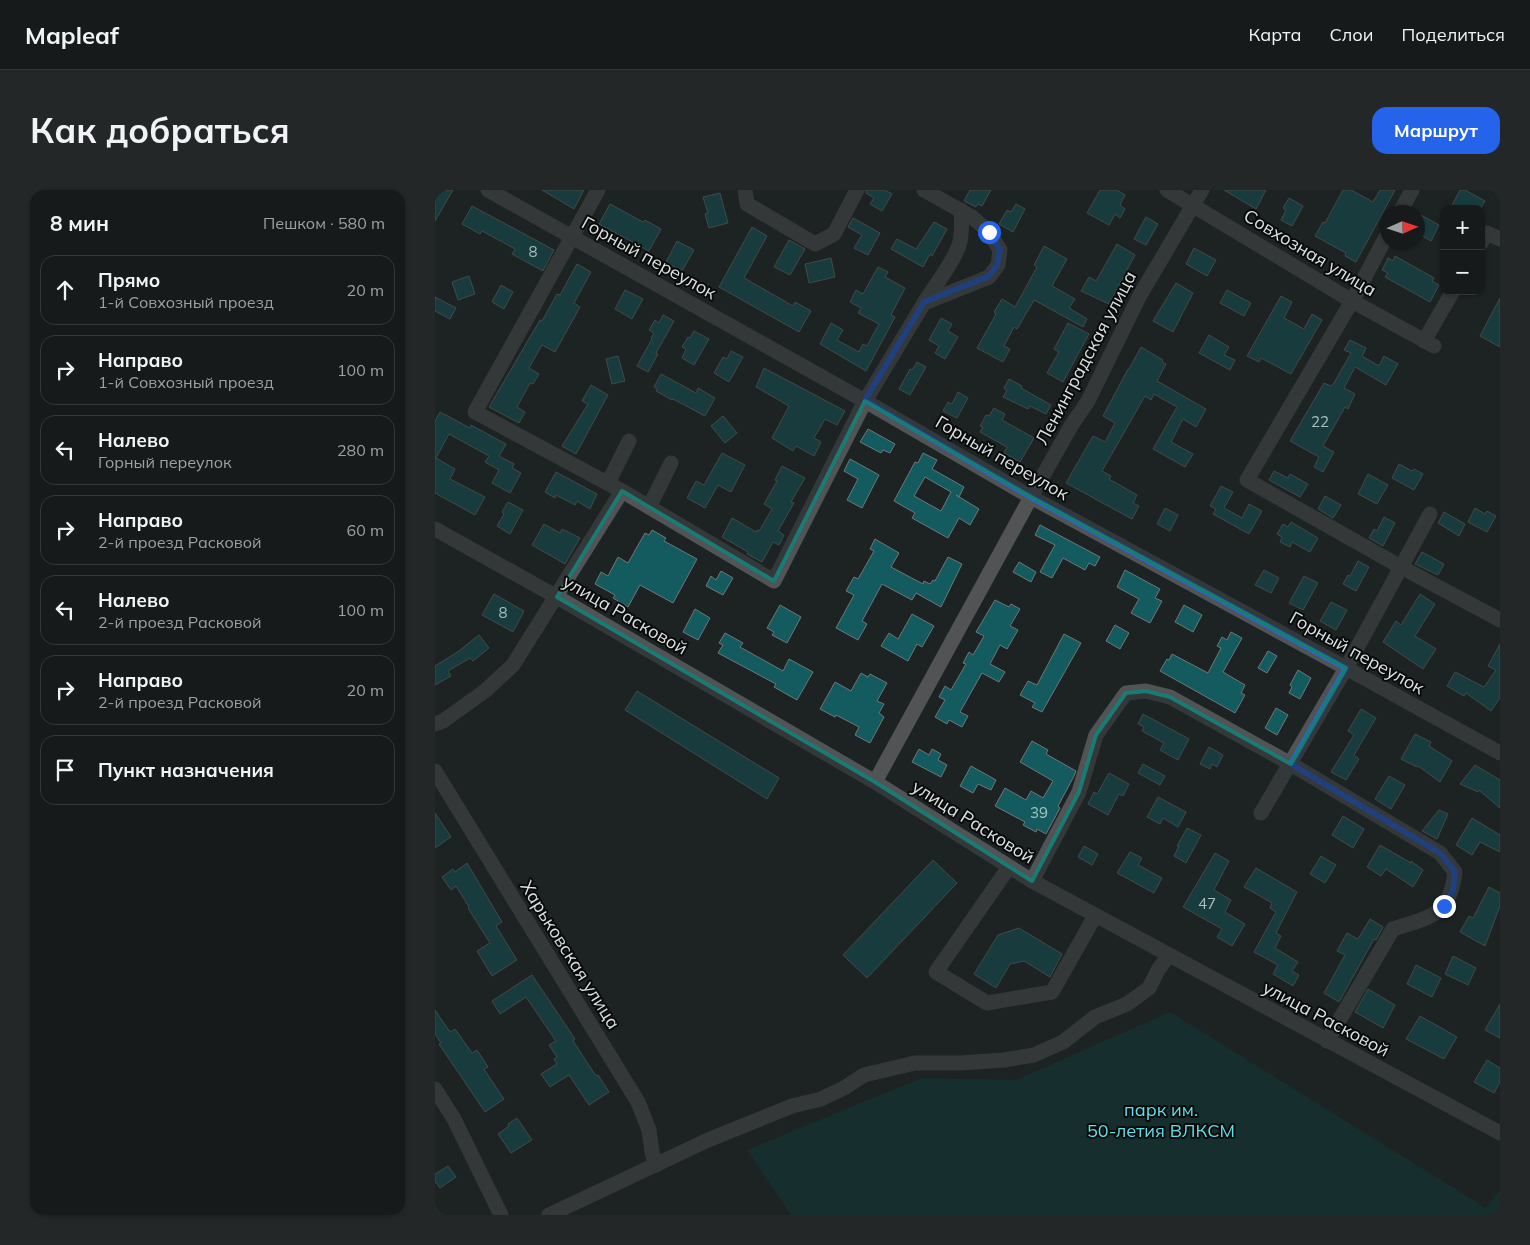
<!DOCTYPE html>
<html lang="ru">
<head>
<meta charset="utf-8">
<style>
  :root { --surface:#161a1a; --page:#232727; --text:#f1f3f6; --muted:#9ea1a2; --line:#353839; --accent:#2563eb }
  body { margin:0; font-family:Mulish,sans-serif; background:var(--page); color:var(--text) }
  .controls { position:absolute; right:15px; top:15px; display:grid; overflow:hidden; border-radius:10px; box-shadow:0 1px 4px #0004 }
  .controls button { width:45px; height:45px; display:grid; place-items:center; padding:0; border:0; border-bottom:1px solid var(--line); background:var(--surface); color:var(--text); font:25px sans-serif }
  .compass { position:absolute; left:945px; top:15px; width:45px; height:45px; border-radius:50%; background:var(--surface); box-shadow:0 1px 4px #0004; rotate:87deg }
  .stop { position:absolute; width:15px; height:15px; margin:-11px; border:4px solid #2563eb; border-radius:50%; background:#fff }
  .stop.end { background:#2563eb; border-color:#fff; box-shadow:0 1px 5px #0008 }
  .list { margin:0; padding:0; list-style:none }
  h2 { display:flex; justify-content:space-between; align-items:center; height:65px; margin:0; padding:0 20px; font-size:21px }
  h2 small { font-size:16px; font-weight:400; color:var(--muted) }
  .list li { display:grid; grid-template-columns:32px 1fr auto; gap:15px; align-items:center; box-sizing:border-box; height:70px; margin:0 10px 10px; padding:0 10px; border:1px solid var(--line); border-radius:15px }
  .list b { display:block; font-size:19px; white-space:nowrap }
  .list p { margin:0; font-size:16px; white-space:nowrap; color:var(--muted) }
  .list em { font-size:16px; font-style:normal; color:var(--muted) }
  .icon { flex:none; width:28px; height:28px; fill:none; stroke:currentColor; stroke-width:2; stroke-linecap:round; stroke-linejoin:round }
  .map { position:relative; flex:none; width:1065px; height:1025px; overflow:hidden; border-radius:15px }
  header { display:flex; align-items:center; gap:30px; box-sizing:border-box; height:70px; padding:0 25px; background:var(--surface); border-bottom:1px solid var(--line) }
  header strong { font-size:24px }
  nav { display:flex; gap:28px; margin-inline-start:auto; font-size:18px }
  .intro { display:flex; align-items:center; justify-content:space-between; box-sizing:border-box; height:120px; padding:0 30px }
  h1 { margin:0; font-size:35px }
  .button { padding:12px 22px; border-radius:15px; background:var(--accent); color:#fff; font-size:18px; font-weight:700 }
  main { display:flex; gap:30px; padding:0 30px }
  aside { flex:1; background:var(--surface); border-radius:15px; box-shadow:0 1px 4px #0004 }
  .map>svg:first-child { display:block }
</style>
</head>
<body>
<header>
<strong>Mapleaf</strong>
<nav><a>Карта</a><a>Слои</a><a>Поделиться</a></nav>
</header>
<div class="intro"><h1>Как добраться</h1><a class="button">Маршрут</a></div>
<main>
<aside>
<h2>8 мин<small>Пешком · 580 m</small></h2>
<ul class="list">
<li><svg class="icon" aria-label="ahead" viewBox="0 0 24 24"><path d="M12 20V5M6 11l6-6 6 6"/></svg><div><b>Прямо</b><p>1-й Совхозный проезд</p></div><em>20 m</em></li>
<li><svg class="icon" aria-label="right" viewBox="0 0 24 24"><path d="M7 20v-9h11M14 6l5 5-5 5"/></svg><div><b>Направо</b><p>1-й Совхозный проезд</p></div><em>100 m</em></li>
<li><svg class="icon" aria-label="left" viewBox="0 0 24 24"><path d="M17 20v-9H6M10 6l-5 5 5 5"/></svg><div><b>Налево</b><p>Горный переулок</p></div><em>280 m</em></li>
<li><svg class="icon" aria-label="right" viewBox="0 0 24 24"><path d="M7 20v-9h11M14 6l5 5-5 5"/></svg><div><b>Направо</b><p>2-й проезд Расковой</p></div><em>60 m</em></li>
<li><svg class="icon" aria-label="left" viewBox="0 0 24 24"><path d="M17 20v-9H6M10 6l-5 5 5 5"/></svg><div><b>Налево</b><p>2-й проезд Расковой</p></div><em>100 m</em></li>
<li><svg class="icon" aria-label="right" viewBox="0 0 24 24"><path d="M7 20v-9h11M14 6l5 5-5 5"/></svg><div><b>Направо</b><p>2-й проезд Расковой</p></div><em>20 m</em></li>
<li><svg class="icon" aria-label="arrive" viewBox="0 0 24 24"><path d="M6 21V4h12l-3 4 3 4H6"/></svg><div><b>Пункт назначения</b></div></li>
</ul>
</aside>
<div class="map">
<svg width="1065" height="1025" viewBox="0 0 1065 1025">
  <rect width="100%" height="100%" fill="#1d2222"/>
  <polygon fill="#113c3e" points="735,822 1051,1018 1065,1000 1065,1025 356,1025 312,960 487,888 581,890"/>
  <g fill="#135b5f" stroke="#717777" fill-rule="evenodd">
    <polygon points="0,0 18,0 0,31"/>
    <polygon points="107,0 149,0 139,19"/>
    <polygon points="431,0 450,0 457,4 447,21 435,14 439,8 431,3"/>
    <polygon points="535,0 556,0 547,16 543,14 541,17 529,11"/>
    <polygon points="665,0 682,0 690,5 685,15 690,19 685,28 680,24 674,35 652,23"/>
    <polygon points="789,0 831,0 821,19"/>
    <polygon points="908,0 916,0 938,12 945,0 960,0 921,72 910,66 911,63 880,46 888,32 890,33"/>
    <polygon points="1025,0 1030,0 1050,11 1045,19 1015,19"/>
    <polygon points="285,3 293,33 274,38 270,24 273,23 268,7"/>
    <polygon points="854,8 868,16 857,36 846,30 851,20 848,18"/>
    <polygon points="175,14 208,32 210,30 226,39 214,61 164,34"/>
    <polygon points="581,14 590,19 578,42 564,34 572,20 576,22"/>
    <polygon points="37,16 119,60 108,81 77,64 80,59 47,41 45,44 27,34"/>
    <polygon points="982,23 1004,35 996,51 982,43"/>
    <polygon points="711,27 723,34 711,55 699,49"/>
    <polygon points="418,28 445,43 433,65 419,58 427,45 413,37"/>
    <polygon points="499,32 512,39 497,66 495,64 488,77 456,59 462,49 481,59"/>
    <polygon points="317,37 332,46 309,88 358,116 360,112 376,121 364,142 284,97"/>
    <polygon points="354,50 370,59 355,85 339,77"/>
    <polygon points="242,51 259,60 247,81 231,72"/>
    <polygon points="682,54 700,65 674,114 646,101 654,87 661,91"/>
    <polygon points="609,56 632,69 617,96 640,109 634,118 652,129 648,137 599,110 582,139 579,137 569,156 575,159 568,172 542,158 561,124 559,122 567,109 580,117 602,77 599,75"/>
    <polygon points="759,58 781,70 772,86 751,74"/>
    <polygon points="960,66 999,88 997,91 1004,95 995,112 950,87 953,83 947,80 953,68 958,71"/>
    <polygon points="396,68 400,87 374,93 370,74"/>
    <polygon points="142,74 156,82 139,113 145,117 120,162 107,155 94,178 104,184 98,194 95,193 82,217 90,222 84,233 54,217 105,130 107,131 122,104 125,105"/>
    <polygon points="443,77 453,82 450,87 470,98 456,125 460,127 431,181 385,154 396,133 408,140 402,150 424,162 428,154 432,156 444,134 423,123 426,118 415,112 421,100 428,104"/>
    <polygon points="34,86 40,104 23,110 17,92"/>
    <polygon points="741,93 758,103 738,142 718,131"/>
    <polygon points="66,95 78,102 69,119 57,112"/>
    <polygon points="190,100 208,109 197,129 180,119"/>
    <polygon points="792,100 816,113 809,126 785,113"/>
    <polygon points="846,106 857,112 849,128 869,139 877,124 887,130 856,184 826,168 824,172 812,166"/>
    <polygon points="0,107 21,118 15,129 0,121"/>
    <polygon points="1065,108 1065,157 1045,146"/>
    <polygon points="228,125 239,131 221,163 223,164 213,182 202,176 217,149 216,148 219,143 214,140 220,130 224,133"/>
    <polygon points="506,128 517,134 513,141 523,147 510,169 500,163 504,156 494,150"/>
    <polygon points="633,133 654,144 628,192 612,183 624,162 619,159"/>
    <polygon points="259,141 274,149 259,175 247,168 251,159 247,157 253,147 255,148"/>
    <polygon points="774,145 794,157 789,165 800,170 795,180 764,163"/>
    <polygon points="915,150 931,158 927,166 944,176 949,166 963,174 951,195 920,177 909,198 920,204 913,219 910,217 888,256 899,262 888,282 879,277 884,267 855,251 889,193 896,196 899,193 916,163 909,160"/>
    <polygon points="706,157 728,170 727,172 731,174 722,191 771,219 761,237 748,229 736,252 758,264 750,277 718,259 742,217 719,204 716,210 710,206 667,281 676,286 674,289 702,305 698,313 704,316 697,329 631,293 658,246 670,252 680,233 668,226 693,179 694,179"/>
    <polygon points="296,161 308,167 294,192 279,183 288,167 292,169"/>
    <polygon points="183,166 190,191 177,194 171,169"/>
    <polygon points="482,172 491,177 475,205 464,199 475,179 477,180"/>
    <polygon points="329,178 410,221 402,235 390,229 379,248 386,252 379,266 361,256 358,261 337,248 354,216 321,197"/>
    <polygon points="226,184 261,203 263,198 280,208 270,226 238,209 237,210 221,201 222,199 219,197"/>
    <polygon points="574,189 587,196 586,198 616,215 611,224 595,216 593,219 568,207 572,200 569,198"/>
    <polygon points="156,195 173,205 141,264 127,256 153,214 147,211"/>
    <polygon points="523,202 533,208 522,228 508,221 513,212 517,214"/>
    <polygon points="559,218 570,224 567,230 599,248 585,272 569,263 572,257 545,242 548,237 545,236 551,225 554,226"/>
    <polygon points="5,222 35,238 36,235 71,254 64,266 79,274 77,278 86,283 75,303 57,293 64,280 50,272 54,266 14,244 1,268 20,279 15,289 50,307 40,325 0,303 0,231"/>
    <polygon points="288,226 302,243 290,253 276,236"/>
    <polygon points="433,239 460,254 455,263 448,260 446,263 425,252"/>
    <polygon points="287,263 310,275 296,302 283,295 270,318 252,308 261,291 269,295"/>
    <path d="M488,263L502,270L497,279L529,297L524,307L521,305L544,319L535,335L524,328L513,348L477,328L480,323L459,311L480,272L483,273ZM490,287L516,302L506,321L479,306Z"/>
    <polygon points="415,269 444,285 427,318 412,310 423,289 409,281"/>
    <polygon points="964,274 977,281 979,279 988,284 979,300 957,288"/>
    <polygon points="347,276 370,288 356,312 359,313 343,341 349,345 344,355 338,352 327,372 312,364 313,362 287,347 297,328 321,342 322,340 324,341 337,319 329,314 342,291 340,290"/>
    <polygon points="839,281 853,288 855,284 873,294 865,307 834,290"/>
    <polygon points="121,282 162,304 155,319 142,311 140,315 121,305 120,308 110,302"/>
    <polygon points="933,284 953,295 942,314 923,304"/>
    <polygon points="786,296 798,302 789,318 807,328 814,314 827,321 814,344 778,324 781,319 775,316"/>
    <polygon points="890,306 906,315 898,328 883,319"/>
    <polygon points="73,312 88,320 75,344 62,336 69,324 67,322"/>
    <polygon points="730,318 743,325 735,341 722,334"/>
    <polygon points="1040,318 1050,324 1052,321 1061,326 1052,342 1033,332"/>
    <polygon points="1009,322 1030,334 1024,346 1003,333"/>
    <polygon points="949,327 960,333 948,356 934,348 939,339 942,341"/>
    <polygon points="856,332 883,348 875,362 857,352 855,357 845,352 847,347 842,344 848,334 853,337"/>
    <polygon points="109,334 125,343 127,339 145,348 130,374 97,355"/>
    <polygon points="605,335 665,367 660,376 654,373 650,380 628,368 617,388 605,382 620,355 600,345"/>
    <polygon points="217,340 231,348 229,351 262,369 238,413 205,395 193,417 178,408 180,405 160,394 166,382 173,386 183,367 193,373 210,343 214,345"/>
    <polygon points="440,349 464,363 456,377 488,394 489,391 495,394 498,390 500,391 513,367 527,374 506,417 481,403 477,410 447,394 427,431 432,434 423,450 401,438 419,405 411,401 419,387 423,389 439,361 435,359"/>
    <polygon points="987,362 1009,374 1003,385 980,374"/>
    <polygon points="923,371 934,377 921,401 908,394 913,385 915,386"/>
    <polygon points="584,372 601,382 596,392 578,382"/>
    <polygon points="690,380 725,399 720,408 727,411 715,433 696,423 704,409 682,397"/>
    <polygon points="829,380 844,388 836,403 820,395"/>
    <polygon points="286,381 298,388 288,405 271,396 276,386 281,390"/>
    <polygon points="869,386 883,393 868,420 854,413"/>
    <polygon points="59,404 89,421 78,442 47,425"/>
    <polygon points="985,404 1000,414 980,446 1001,459 988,479 948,452 961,431 966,435"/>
    <polygon points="560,410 574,417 576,414 585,419 575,436 583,440 572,459 565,455 555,474 570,482 564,492 547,483 525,522 533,526 527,537 514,530 512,534 500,527 510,510 504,507 510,496 516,500 531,474 528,473 534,462 538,465 549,446 541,442"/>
    <polygon points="896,412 912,420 901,440 885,431"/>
    <polygon points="345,415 366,427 352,453 337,445 339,442 332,438"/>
    <polygon points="749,415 767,425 758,442 740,432"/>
    <polygon points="260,419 275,428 263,450 248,442"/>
    <polygon points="477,424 499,436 487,457 482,454 473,471 446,456 454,443 463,449"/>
    <polygon points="680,435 694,443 685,459 671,451"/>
    <polygon points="796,442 807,448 788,482 810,495 806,503 810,505 800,523 725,481 732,469 734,470 737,464 773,483 786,458 782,456 787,447 792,450"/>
    <polygon points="290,443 308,453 305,457 348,481 354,469 378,482 362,510 339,497 341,494 283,463 288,455 284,453"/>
    <polygon points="629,444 646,453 607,522 597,517 600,513 585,505 593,491 602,495"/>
    <polygon points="44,445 54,458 38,471 35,468 13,481 16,486 0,495 0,476 24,461"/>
    <polygon points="1065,454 1065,508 1056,521 1031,503 1029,506 1012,496 1020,482 1049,497 1061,480 1053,476"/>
    <polygon points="833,461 842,466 832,483 823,478"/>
    <polygon points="863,480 876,488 865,509 854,503 857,497 855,495"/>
    <polygon points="426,483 433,487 435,484 452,493 442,511 449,514 444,523 449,527 435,553 420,545 424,537 401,525 400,527 385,519 400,492 416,501"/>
    <polygon points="202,501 344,588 332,609 190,520"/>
    <polygon points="841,518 853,525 842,545 830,538"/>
    <polygon points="926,519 941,528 919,565 924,569 911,590 896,582 919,545 913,541"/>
    <polygon points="708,524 754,549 743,570 725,560 729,553 707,541 709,537 703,534"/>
    <polygon points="980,544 996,552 994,556 1017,571 1005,592 983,576 982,577 966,569"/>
    <polygon points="597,551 613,560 611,564 641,581 638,588 623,616 625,618 611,644 602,639 601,642 588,635 590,632 560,616 570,598 591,610 596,601 608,608 618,591 585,572"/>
    <polygon points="774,557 788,565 782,577 777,574 775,579 765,574"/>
    <polygon points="484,559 494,565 497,559 506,564 503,570 512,575 506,587 477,572"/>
    <polygon points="708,574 730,586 725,595 703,583"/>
    <polygon points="1040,575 1065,590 1065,618 1044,600 1043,602 1025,594"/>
    <polygon points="536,576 561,590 556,600 543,594 538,603 525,596"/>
    <polygon points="674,583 694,594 688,606 684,604 673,625 653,614 659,602 662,604"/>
    <polygon points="954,586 970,595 956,619 940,609"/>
    <polygon points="723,607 751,622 743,637 728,628 725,634 712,627"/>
    <polygon points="1004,620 1013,624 1002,649 987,641"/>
    <polygon points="0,623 16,647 0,658"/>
    <polygon points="908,626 929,639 918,658 897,645"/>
    <polygon points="1037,628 1065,645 1065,662 1045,652 1037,665 1021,655"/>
    <polygon points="752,638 766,645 751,673 739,666 744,656 742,656"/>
    <polygon points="945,655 976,673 976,671 988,680 978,697 951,679 946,686 932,677"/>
    <polygon points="649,656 663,664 657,675 643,667"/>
    <polygon points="695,662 707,668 703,675 727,688 719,703 682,683"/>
    <polygon points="780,663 794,671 779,700 796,710 790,722 810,734 797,756 782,747 787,739 748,717"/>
    <polygon points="886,666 901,675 890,693 875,684"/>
    <polygon points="498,670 522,693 432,788 408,765"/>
    <polygon points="32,673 67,732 61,736 82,770 57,786 42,761 55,753 33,718 34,717 21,696 16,700 7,687 18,679 20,682"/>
    <polygon points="821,678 862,702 841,743 846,746 840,758 863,772 857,781 864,785 858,796 838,784 843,775 819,762 841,722 835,718 837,713 809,697"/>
    <polygon points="1054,697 1065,703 1065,716 1050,756 1025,742 1034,726 1038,728"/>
    <polygon points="935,729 948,737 941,750 939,749 904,812 889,803 910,765 902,761 912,743 923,749"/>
    <polygon points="584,738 627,764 615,787 589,771 575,774 561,798 539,784 563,745"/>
    <polygon points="1018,766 1041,778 1033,795 1010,784"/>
    <polygon points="981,775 1006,788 997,807 972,794"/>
    <polygon points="97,785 140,849 138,851 161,886 163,885 174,902 154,915 134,885 115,897 106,884 122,874 119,869 122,867 114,855 121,851 91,807 65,824 57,811"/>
    <polygon points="933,799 960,815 948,838 920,822"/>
    <polygon points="1065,814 1065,848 1050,840"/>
    <polygon points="0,820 15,842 20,839 37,863 42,860 53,877 49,879 69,909 50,922 4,854 6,853 0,844"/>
    <polygon points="985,826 1022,847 1009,869 971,849"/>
    <polygon points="1052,870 1065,878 1065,892 1059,903 1039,892"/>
    <polygon points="82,928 97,950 76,963 63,944 74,936 73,934"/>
    <polygon points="13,976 21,987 5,998 0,991 0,984"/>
  </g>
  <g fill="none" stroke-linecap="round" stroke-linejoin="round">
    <g stroke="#515354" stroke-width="15">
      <polyline points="53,0 430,211 596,307 911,478 1065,563"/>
      <polyline points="163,0 40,222 187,301 339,391 430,211 489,113 554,87 563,75 565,60 554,42 537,27 489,0"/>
      <polyline points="310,0 312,14 380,54 399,44 422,0"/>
      <polyline points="732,0 917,111 999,156"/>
      <polyline points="965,22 977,0"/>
      <polyline points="952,45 917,111 812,290 966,377 1065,430"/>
      <polyline points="1046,53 1052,43 1065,49"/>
      <path d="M489,113C500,95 520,71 525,52C527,41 527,31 526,20"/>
      <polyline points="989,151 1018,101"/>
      <polyline points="173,293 194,251"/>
      <polyline points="214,317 236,273"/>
      <polyline points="0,339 122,407 440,592 597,691 1065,943"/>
      <polyline points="0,534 8,531 50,501 78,475 187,301"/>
      <polyline points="0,581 203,912 214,940 217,962 221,975"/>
      <polyline points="440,592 596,307 636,236 653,211 704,107 767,0"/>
      <polyline points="826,623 911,478 995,324"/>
      <polyline points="574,677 501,782 552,813 617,802 660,726"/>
      <path d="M597,691L644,602L661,545L691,503L711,501L735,507L856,574L1005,663L1020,682C1015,726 995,727 958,739L892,851"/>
      <polyline points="0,899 19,929 66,1025"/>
      <polyline points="114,1025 273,950 357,916 386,909 409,898 429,885 480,873 525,873 569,870 599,865 628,852 660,827 692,814 714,798 723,780 734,765"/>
    </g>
  </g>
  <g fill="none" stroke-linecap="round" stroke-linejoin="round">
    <polyline stroke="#2563eb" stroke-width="6" points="554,42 565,60 562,75 554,86 489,112 430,210 596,307 911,478 856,574 1005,663 1020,682 1018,700 1009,716"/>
  </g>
  <path d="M0 0H1065V1025H0ZM430,211L596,307L911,478L856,574L735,507L711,501L691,503L661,545L644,602L597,691L440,592L122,407L187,301L339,391Z" fill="#1d2222" fill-opacity=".55" fill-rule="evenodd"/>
  <path fill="none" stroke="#197b74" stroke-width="4" stroke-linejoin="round" d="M430,211L596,307L911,478L856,574L735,507L711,501L691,503L661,545L644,602L597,691L440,592L122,407L187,301L339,391Z"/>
  <g text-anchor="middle" stroke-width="4" stroke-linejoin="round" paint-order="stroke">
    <g font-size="15" fill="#aac0c0">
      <text x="98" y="67">8</text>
      <text x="885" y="237">22</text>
      <text x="68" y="428">8</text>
      <text x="604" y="628">39</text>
      <text x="772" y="719">47</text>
    </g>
    <g font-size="18" fill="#dde1e1" stroke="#090b0b">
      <text transform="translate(875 63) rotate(31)" y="6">Совхозная улица</text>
      <text transform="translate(214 68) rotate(29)" y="6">Горный переулок</text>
      <text transform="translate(651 168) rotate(-62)" y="6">Ленинградская улица</text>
      <text transform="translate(567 268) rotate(30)" y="6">Горный переулок</text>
      <text transform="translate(190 425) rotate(30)" y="6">улица Расковой</text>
      <text transform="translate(922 463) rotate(29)" y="6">Горный переулок</text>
      <text transform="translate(538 632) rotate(32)" y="6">улица Расковой</text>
      <text transform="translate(135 765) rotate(58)" y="6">Харьковская улица</text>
      <text transform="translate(891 829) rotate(28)" y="6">улица Расковой</text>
    </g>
    <g font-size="18" fill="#5fe0e9" stroke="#090b0b">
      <text x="726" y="926">парк им.<tspan x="726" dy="21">50-летия ВЛКСМ</tspan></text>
    </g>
  </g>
</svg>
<div class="controls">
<button>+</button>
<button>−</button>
</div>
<svg class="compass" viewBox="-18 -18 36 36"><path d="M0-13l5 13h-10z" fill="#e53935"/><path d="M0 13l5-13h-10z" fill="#9ea1a2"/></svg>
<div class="stop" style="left:554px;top:42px"></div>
<div class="stop end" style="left:1009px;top:716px"></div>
</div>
</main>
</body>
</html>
